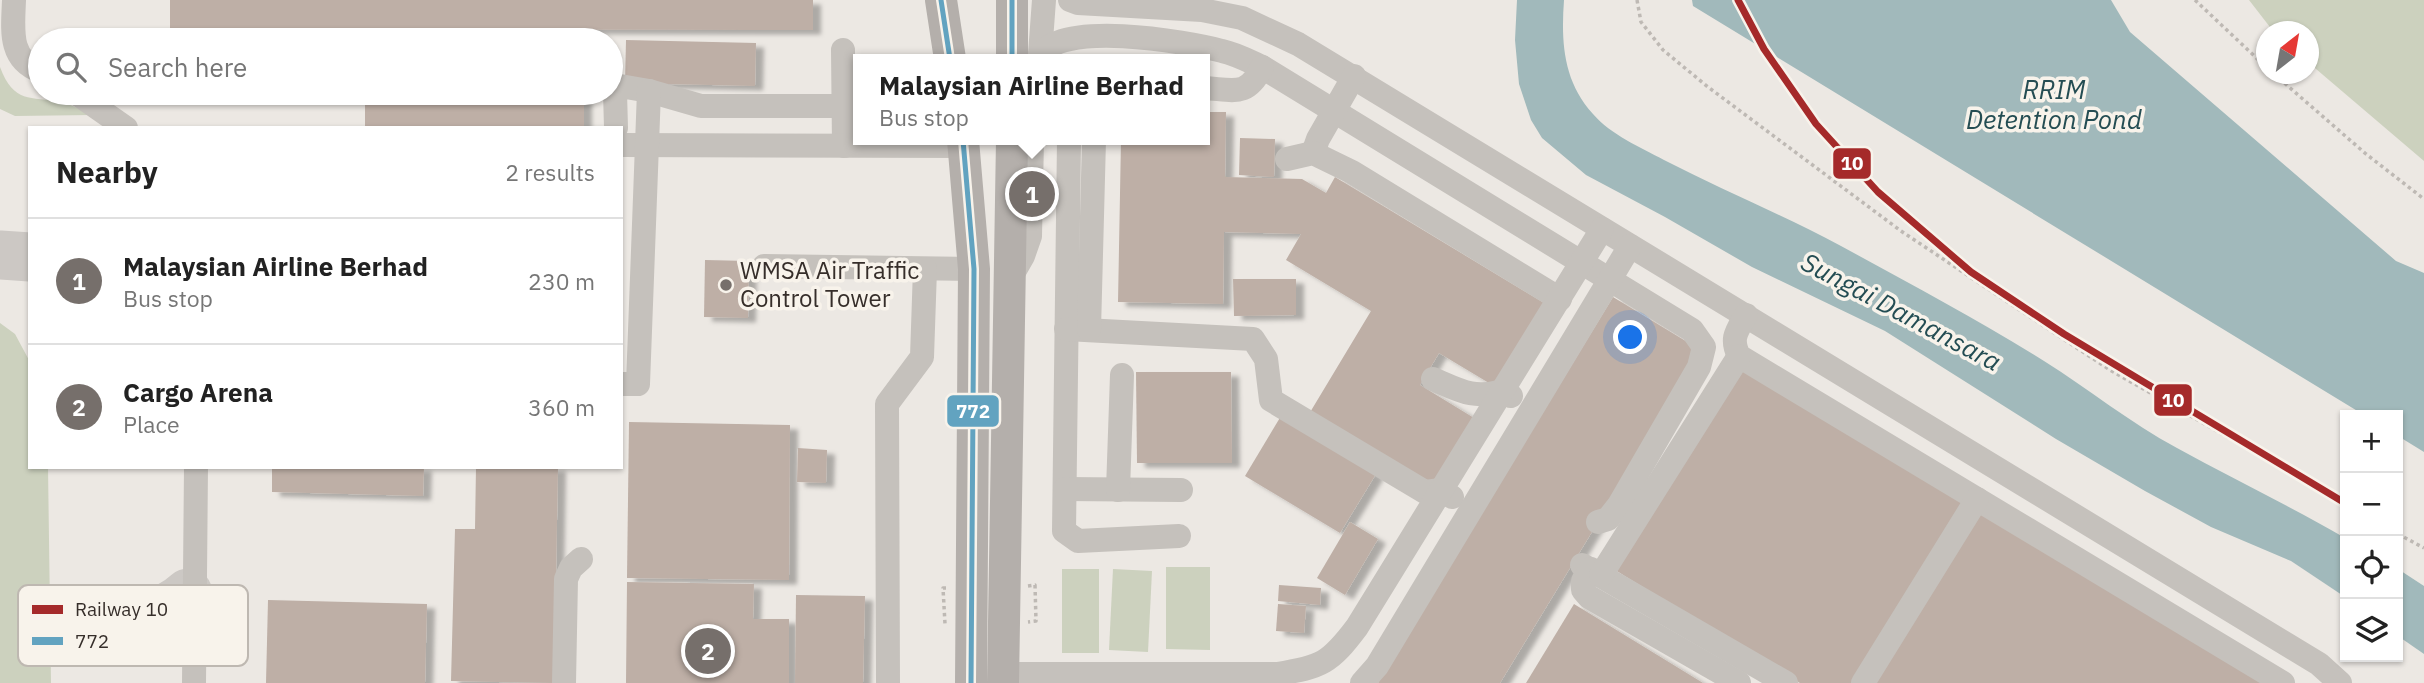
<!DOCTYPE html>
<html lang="en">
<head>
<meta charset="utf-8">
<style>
  :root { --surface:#fff; --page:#f6f6f6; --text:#222; --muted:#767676; --line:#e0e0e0; --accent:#766f6b }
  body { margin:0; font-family:"IBM Plex Sans",sans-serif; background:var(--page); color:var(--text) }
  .controls { position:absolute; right:21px; bottom:21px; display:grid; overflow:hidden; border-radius:0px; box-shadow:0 2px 5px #0004 }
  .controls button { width:63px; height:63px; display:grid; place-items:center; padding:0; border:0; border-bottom:2px solid var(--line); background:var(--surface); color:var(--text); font:35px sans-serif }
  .compass { position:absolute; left:2256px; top:21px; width:63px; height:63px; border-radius:50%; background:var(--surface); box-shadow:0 2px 5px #0004; rotate:31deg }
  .you { position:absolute; left:1631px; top:338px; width:24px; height:24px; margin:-18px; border:5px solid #fff; border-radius:50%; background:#1a73e8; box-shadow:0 0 0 10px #1a73e833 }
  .badge { display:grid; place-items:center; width:46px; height:46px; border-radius:50%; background:var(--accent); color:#fff; font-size:23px; font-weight:700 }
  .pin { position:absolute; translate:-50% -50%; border:4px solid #fff; box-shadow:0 2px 7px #0006 }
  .popup { position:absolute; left:853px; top:54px; width:357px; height:91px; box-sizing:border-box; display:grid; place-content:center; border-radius:0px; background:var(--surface); filter:drop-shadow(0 2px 5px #0005); font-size:23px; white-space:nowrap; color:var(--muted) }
  .popup b { font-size:26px; color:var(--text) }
  .popup::after { content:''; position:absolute; left:50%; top:100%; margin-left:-14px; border:14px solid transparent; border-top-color:var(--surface) }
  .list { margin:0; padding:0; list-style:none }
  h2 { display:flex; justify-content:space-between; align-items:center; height:91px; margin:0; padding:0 28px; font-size:30px }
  h2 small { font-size:23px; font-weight:400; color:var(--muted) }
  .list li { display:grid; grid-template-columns:46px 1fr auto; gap:21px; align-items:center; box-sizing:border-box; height:126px; padding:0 28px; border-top:2px solid var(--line) }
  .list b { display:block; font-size:26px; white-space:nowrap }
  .list p { margin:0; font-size:23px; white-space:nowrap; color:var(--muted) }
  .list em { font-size:23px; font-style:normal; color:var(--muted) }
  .icon { flex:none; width:38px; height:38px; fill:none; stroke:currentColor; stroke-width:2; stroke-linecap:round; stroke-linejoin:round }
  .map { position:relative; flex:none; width:2424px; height:683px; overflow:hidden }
  .search { position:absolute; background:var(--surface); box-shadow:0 2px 5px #0004; left:28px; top:28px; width:595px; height:77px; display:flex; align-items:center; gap:18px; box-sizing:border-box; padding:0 24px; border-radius:38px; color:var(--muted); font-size:26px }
  .panel { position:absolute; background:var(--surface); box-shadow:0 2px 5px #0004; left:28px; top:126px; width:595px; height:343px; border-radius:0px }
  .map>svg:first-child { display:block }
</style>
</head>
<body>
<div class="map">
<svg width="2424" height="683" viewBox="0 0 2424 683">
  <defs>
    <filter id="shadow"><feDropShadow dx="8" dy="4.5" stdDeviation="2" flood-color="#0004"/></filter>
  </defs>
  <rect width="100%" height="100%" fill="#ece8e3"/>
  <g fill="#ccd1be">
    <polygon points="2249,0 2424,0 2424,161 2309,63 2308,32 2273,31"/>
    <path d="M0,67C14,104 30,96 61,102C72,104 82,111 92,115L15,116L0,109Z"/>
    <polygon points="0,323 15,334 30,362 30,467 48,467 51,683 0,683"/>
    <polygon points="1166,567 1210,567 1210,650 1166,649"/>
    <rect x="1062" y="569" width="37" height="84"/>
    <polygon points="1113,569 1152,571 1148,652 1109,650"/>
  </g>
  <g fill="#a1b9bb">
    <path d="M1517,0H1564C1561,42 1563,81 1593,114C1611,135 1640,147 1664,160C1722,190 1783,215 1841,246C1909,283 1978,320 2044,361C2089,389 2130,423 2177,448C2233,479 2290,506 2345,538V597L2291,561L2211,527L2145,491L2056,439L1885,331L1752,267L1665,217L1586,175L1542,138L1531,120L1519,84L1515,40Z"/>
    <polygon points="1692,0 2111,0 2130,32 2396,261 2424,273 2424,452 2398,436 2398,415 2364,415 1693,6"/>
    <polygon points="2398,569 2424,586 2424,654 2398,636"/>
  </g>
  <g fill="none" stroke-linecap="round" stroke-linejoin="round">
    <g stroke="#ccc8c4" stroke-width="49">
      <polyline points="0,255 30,257"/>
      <path d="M79,626C117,620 159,620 188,593"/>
    </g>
  </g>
  <g fill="#beafa6" filter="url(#shadow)">
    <polygon points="170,0 813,0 813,30 170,29"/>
    <polygon points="626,40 756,43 755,86 625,83"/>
    <rect x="365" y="93" width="219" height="35"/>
    <polygon points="1205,112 1226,112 1225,177 1302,179 1326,193 1335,177 1544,303 1494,386 1439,353 1420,385 1474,418 1432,488 1309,414 1371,311 1286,260 1301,234 1224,232 1223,304 1118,302 1121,140 1205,140"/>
    <polygon points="1240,138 1275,139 1274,177 1239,175"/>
    <polygon points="705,260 749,261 748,318 704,317"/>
    <polygon points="1233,279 1296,279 1296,315 1234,316"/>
    <polygon points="1613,297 1702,351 1500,683 1378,683"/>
    <polygon points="1740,365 1964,501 1854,683 1800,683 1615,570"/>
    <polygon points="1136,372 1231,372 1232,463 1137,463"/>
    <polygon points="1281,416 1376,474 1340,533 1245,476"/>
    <polygon points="629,422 790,425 789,580 627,578"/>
    <polygon points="798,448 827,450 826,483 797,482"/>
    <polygon points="272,467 424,467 423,496 272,492"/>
    <polygon points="476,467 558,467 554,683 451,681 455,529 475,529"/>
    <polygon points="1979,509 2264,683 1873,683"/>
    <polygon points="1350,522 1378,539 1345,595 1317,578"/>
    <polygon points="627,582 754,584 753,619 789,619 789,683 626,683"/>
    <polygon points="1279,585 1321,588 1320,605 1278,601"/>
    <polygon points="796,595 865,596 863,683 795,683"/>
    <polygon points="268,600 427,604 425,683 266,683"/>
    <polygon points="1278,604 1306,606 1304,633 1276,631"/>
    <polygon points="1574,604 1703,683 1526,683"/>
  </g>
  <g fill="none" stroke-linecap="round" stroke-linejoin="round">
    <g stroke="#beb9b4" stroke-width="3.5" stroke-dasharray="3.5 3.5" stroke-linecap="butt">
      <polyline points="1637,0 1641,22 1663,50 1708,87 1901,231 2110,370 2345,504"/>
      <polyline points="2195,0 2266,67"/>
      <polyline points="2274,74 2366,154 2424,199"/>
      <polyline points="2398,534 2424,548"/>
      <polyline points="1028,586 1035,585 1036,621 1028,622"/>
      <polyline points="946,588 943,588 945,624 947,623"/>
    </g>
    <g stroke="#c5c1bc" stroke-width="24">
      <path d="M14,0C13,29 8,59 40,71"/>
      <polyline points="1070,0 1078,3 1202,10 1242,18 1298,44 2319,664 2340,683"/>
      <polyline points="843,50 844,146"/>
      <polyline points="1040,54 1044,0"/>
      <path d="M1038,59C1055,18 1187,42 1222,51C1236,54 1249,61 1262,67L1692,330L1704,347L1699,367L1619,505L1608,519L1598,522"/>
      <path d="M1205,88C1235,90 1247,97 1262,67"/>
      <polyline points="76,93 126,128"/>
      <polyline points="616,128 615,92 620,86 649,91 701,106 844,106"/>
      <polyline points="1069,140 1064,531 1078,541 1179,536"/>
      <polyline points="621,145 964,146"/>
      <polyline points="1313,153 1318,139 1354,76"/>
      <polyline points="1287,159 1313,153 1352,172 1560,299"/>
      <polyline points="764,266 974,269"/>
      <polyline points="1011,277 1023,256 1030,236 1032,140"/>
      <path d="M1746,315C1737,331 1730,338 1739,356L2283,683"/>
      <polyline points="1066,329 1253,339 1266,359 1271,400 1425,492 1441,490 1452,497"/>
      <polyline points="1089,330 1094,140"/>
      <path d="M1433,379C1461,391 1473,399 1503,391L1511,396"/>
      <polyline points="621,384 638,384 649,91"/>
      <polyline points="1065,489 1181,490"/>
      <polyline points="1118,490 1122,375"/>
      <polyline points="1582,565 1786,683"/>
      <polyline points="1591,569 1583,581 1583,590 1589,597 1739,683"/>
      <polyline points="1601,575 1739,356"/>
      <path d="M1003,674H1277C1322,667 1330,663 1357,627L1602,229"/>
      <polyline points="194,683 196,467"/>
      <polyline points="564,683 566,579 571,568 581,559"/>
      <polyline points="888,683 887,404 922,357 925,269"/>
      <polyline points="1362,683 1377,666 1630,246"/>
      <polyline points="1863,683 1977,499"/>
    </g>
    <g stroke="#b4afab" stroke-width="32">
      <polyline points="941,0 950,59"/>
      <polyline points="1012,0 1012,59"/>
      <polyline points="963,140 974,269 971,683"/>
      <polyline points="1003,683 1012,140"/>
    </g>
    <defs>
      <g id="bus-1">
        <polyline points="941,0 950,59"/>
        <polyline points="1012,0 1012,59"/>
        <polyline points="963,140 974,269 971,683"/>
      </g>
    </defs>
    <use href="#bus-1" stroke="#f8f3eb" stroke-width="10"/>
    <use href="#bus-1" stroke="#62a3c0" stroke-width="5"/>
    <defs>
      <polyline id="rail-1" points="1738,0 1764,49 1816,124 1878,192 1971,272 2064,334 2345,503"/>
    </defs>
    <use href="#rail-1" stroke="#f8f3eb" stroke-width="12"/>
    <use href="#rail-1" stroke="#a52a2a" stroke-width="7"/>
  </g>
  <circle fill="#766f6b" stroke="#f8f3eb" stroke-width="2.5" cx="726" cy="285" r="7"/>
  <g text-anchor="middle" stroke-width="7" stroke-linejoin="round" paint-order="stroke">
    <g font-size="24" fill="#362e2a" stroke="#f8f3eb" text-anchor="start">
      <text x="740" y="279">WMSA Air Traffic<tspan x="740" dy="28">Control Tower</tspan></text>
    </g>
    <g font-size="26" font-style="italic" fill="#244d53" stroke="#f8f3eb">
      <text x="2054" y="99">RRIM<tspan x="2054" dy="30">Detention Pond</tspan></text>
      <text transform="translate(1901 312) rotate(28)" y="9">Sungai Damansara</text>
    </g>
  </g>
  <rect x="18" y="585" width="230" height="81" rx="10" fill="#f8f3eb" stroke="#beb8b1" stroke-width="2"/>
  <rect x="32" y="605" width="31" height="9" fill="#a52a2a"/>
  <rect x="32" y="637" width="31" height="8" fill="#62a3c0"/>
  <g font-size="19" fill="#362e2a">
    <text x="75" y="616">Railway 10</text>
    <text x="75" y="648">772</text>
  </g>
  <g stroke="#f8f3eb" stroke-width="2.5">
    <rect x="1832" y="147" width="40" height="33" rx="7" fill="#a52a2a"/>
    <rect x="2153" y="383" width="40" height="34" rx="7" fill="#a52a2a"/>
    <rect x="946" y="394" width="54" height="34" rx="7" fill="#62a3c0"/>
  </g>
  <g font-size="19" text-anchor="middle" font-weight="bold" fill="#fff">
    <text x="1852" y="170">10</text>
    <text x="2173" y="407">10</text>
    <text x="973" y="418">772</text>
  </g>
</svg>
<div class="controls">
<button>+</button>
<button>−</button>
<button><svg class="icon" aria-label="locate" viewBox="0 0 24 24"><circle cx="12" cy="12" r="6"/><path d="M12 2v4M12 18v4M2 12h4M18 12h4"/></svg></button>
<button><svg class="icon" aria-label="layers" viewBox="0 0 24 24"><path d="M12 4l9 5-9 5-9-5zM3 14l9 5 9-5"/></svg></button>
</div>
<svg class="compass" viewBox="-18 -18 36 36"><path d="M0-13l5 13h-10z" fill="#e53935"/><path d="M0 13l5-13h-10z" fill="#767676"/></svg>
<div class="you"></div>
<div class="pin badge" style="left:1032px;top:194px">1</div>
<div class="popup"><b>Malaysian Airline Berhad</b>Bus stop</div>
<div class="pin badge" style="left:708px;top:651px">2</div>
<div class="search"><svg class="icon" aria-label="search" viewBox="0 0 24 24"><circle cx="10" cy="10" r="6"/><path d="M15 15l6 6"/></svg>Search here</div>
<section class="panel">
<h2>Nearby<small>2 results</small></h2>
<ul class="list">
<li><span class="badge">1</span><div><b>Malaysian Airline Berhad</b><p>Bus stop</p></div><em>230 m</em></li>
<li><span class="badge">2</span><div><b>Cargo Arena</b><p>Place</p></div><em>360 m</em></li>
</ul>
</section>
</div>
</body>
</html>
